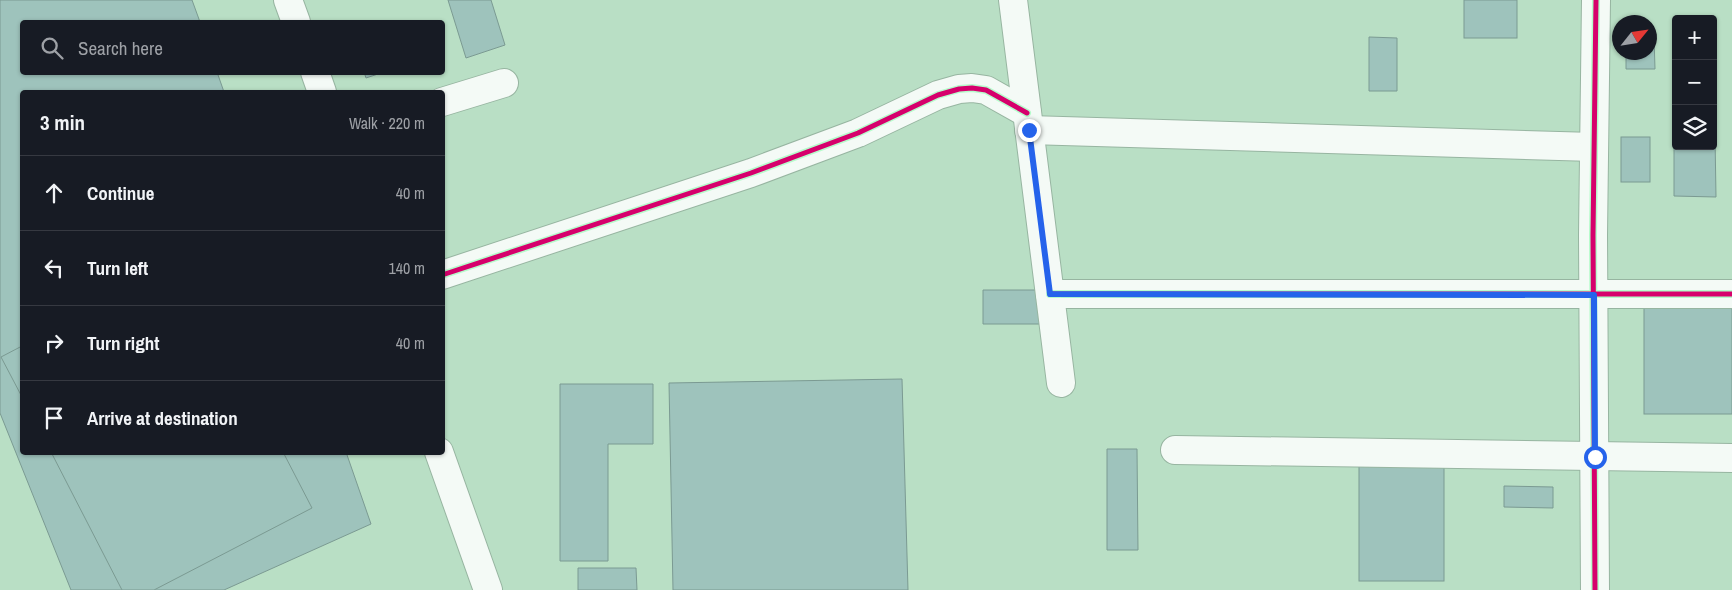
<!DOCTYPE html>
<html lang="en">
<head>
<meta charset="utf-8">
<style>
  :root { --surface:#171b24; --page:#242831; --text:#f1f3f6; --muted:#9ea1a6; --line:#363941 }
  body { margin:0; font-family:"Archivo Narrow",sans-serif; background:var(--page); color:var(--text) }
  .controls { position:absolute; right:15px; top:15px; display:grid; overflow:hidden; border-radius:5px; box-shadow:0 1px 4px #0004 }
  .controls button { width:45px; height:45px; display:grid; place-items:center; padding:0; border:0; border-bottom:1px solid var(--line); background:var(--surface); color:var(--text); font:25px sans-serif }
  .compass { position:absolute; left:1612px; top:15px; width:45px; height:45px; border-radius:50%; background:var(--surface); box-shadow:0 1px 4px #0004; rotate:60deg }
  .stop { position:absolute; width:15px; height:15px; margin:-11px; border:4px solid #2563eb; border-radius:50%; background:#fff }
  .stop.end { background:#2563eb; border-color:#fff; box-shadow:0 1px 5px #0008 }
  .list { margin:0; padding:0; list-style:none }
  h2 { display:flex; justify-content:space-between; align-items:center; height:65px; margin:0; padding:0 20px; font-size:21px }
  h2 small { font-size:16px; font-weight:400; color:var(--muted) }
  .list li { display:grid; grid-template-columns:32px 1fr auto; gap:15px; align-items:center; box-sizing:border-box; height:75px; padding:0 20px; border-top:1px solid var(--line) }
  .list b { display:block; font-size:19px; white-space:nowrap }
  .list em { font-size:16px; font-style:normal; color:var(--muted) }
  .icon { flex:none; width:28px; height:28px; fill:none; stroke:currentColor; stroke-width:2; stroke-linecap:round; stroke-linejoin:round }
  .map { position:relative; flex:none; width:1732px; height:590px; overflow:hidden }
  .search { position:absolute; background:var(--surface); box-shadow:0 1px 4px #0004; left:20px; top:20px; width:425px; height:55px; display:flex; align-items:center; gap:12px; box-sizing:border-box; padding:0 18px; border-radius:5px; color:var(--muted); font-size:19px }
  .panel { position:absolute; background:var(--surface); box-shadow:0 1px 4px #0004; left:20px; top:90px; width:425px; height:365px; border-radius:5px }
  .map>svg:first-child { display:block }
</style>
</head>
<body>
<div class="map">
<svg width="1732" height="590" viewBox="0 0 1732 590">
  <rect width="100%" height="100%" fill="#b9dfc5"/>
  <g fill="#9ec3bc" stroke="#7b9a92">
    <polygon points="0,0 192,0 200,22 22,22 22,72 217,72 224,92 22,92 22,452 346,452 371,524 224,590 71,590 0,413"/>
    <polygon points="448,0 491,0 505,45 466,58"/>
    <rect x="1464" y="0" width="53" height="38"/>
    <polygon points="1369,37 1397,38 1397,91 1369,91"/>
    <polygon points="1650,37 1654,37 1655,69 1626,69 1626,52 1650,52"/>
    <polygon points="364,72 381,72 381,73 366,78"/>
    <polygon points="1674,136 1676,136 1676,146 1713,146 1713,136 1715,136 1716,197 1674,196"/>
    <rect x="1621" y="137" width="29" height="45"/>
    <polygon points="983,290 1043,290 1044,324 983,324"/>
    <rect x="1644" y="307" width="88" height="107"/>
    <polygon points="22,346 22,397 1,357"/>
    <polygon points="902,379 908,590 673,590 669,383"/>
    <polygon points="560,384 653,384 653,444 608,444 608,561 560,561"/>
    <polygon points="1107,449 1137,449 1138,550 1107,550"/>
    <polygon points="51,452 283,452 312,508 154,590 122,590"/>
    <rect x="1359" y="463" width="85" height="118"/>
    <polygon points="1504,486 1553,487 1553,508 1504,507"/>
    <polygon points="578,568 636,568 637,590 578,590"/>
  </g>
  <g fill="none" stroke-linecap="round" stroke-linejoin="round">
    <defs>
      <g id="minor">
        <polyline points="288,0 296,22"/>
        <polyline points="1013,0 1061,383"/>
        <polyline points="315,72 322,92"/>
        <polyline points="442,102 504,83"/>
        <polyline points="1029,130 1594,147"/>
        <polyline points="442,275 751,173 858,133 938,95 959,89 972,88 986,90 1027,113"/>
        <polyline points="1050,294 1732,294"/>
        <polyline points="1175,450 1732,458"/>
        <polyline points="439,452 488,590"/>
        <polyline points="1595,590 1593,235 1596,0"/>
      </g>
    </defs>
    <use href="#minor" stroke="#97b5a1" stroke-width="30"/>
    <use href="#minor" stroke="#f4faf6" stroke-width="28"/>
    <defs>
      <g id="cycleway">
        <polyline points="442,275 751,173 858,133 938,95 959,89 972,88 986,90 1027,113"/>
        <polyline points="1050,294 1732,294"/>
        <polyline points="1595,590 1593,235 1596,0"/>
      </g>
    </defs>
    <use href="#cycleway" stroke="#b6fccc" stroke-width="8"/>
    <use href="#cycleway" stroke="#d6006c" stroke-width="5"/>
  </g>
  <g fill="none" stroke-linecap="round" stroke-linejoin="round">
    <polyline stroke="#2563eb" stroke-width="6" points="1029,130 1050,294 1594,295 1595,457"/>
  </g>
</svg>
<div class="controls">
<button>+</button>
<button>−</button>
<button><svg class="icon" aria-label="layers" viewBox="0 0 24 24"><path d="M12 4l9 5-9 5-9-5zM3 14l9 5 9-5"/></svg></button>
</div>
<svg class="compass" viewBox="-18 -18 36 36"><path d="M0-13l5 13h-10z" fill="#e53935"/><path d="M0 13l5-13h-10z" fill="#9ea1a6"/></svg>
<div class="stop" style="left:1595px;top:457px"></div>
<div class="stop end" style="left:1029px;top:130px"></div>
<div class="search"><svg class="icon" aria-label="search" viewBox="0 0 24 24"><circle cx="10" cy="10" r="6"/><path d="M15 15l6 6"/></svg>Search here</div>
<section class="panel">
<h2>3 min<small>Walk · 220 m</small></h2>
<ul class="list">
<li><svg class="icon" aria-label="ahead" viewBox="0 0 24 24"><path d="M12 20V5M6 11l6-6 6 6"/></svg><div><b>Continue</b></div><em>40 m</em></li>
<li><svg class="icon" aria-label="left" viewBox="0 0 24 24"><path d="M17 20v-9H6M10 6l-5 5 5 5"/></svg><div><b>Turn left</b></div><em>140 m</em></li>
<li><svg class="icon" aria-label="right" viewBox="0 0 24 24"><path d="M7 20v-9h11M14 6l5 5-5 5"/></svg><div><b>Turn right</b></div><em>40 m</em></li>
<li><svg class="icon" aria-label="arrive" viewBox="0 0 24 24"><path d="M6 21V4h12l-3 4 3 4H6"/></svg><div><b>Arrive at destination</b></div></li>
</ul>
</section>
</div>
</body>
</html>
